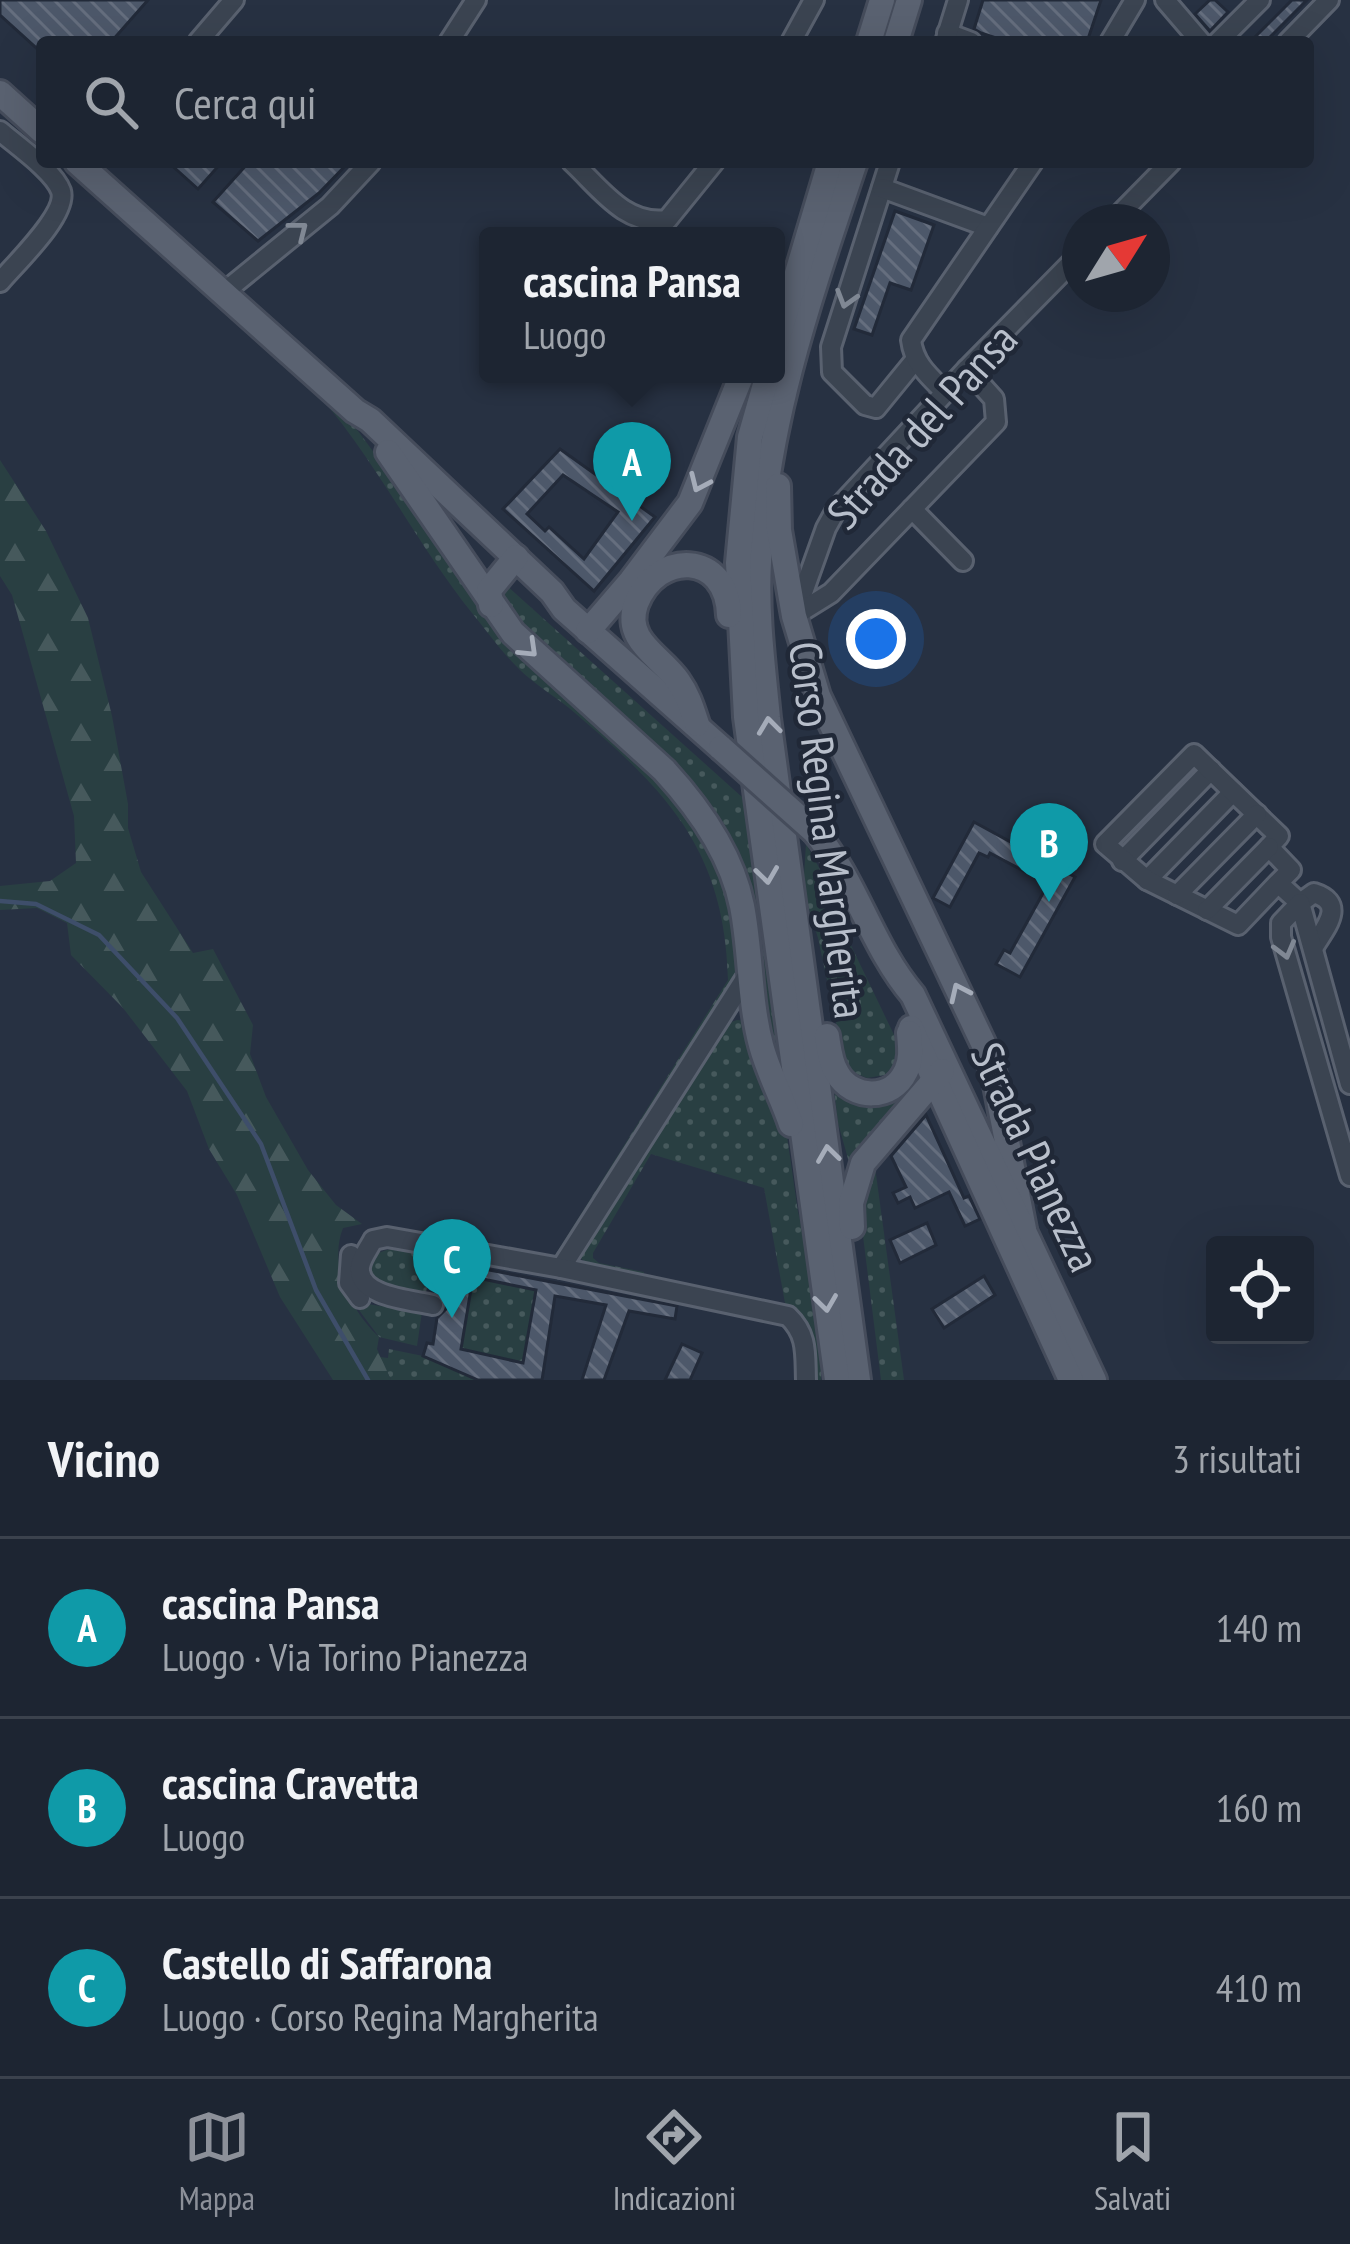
<!DOCTYPE html>
<html lang="it">
<head>
<meta charset="utf-8">
<style>
  :root { --surface:#1d2532; --page:#2a313e; --text:#f1f3f6; --muted:#a0a5ac; --line:#3b424d; --accent:#8c9099 }
  body { margin:0; font-family:"PT Sans Narrow",sans-serif; background:var(--page); color:var(--text) }
  .controls { position:absolute; right:36px; bottom:36px; display:grid; overflow:hidden; border-radius:12px; box-shadow:0 12px 48px #0002 }
  .controls button { width:108px; height:108px; display:grid; place-items:center; padding:0; border:0; border-bottom:3px solid var(--line); background:var(--surface); color:var(--text); font:60px sans-serif }
  .compass { position:absolute; left:1062px; top:204px; width:108px; height:108px; border-radius:50%; background:var(--surface); box-shadow:0 12px 48px #0002; rotate:53deg }
  .you { position:absolute; left:876px; top:639px; width:42px; height:42px; margin:-30px; border:9px solid #fff; border-radius:50%; background:#1a73e8; box-shadow:0 0 0 18px #1a73e833 }
  .badge { display:grid; place-items:center; width:78px; height:78px; border-radius:50%; background:var(--accent); color:#fff; font-size:39px; font-weight:700 }
  .pin { position:absolute; translate:-50% -99px; filter:drop-shadow(0 3px 6px #0008) }
  .pin::after { content:''; position:absolute; top:63px; width:42px; height:36px; background:inherit; clip-path:polygon(0 0,100% 0,50% 100%) }
  .popup { position:absolute; left:479px; top:227px; width:306px; height:156px; box-sizing:border-box; display:grid; place-content:center; border-radius:12px; background:var(--surface); filter:drop-shadow(0 3px 9px #0005); font-size:39px; white-space:nowrap; color:var(--muted) }
  .popup b { font-size:45px; color:var(--text) }
  .popup::after { content:''; position:absolute; left:50%; top:100%; margin-left:-24px; border:24px solid transparent; border-top-color:var(--surface) }
  .list { margin:0; padding:0; list-style:none }
  h2 { display:flex; justify-content:space-between; align-items:center; height:156px; margin:0; padding:0 48px; font-size:51px }
  h2 small { font-size:39px; font-weight:400; color:var(--muted) }
  .list li { display:grid; grid-template-columns:78px 1fr auto; gap:36px; align-items:center; box-sizing:border-box; height:180px; padding:0 48px; border-top:3px solid var(--line) }
  .list b { display:block; font-size:45px; white-space:nowrap }
  .list p { margin:0; font-size:39px; white-space:nowrap; color:var(--muted) }
  .list em { font-size:39px; font-style:normal; color:var(--muted) }
  .icon { flex:none; width:66px; height:66px; fill:none; stroke:currentColor; stroke-width:2; stroke-linecap:round; stroke-linejoin:round }
  .map { position:relative; flex:none; width:1350px; height:1380px; overflow:hidden }
  .search { position:absolute; background:var(--surface); box-shadow:0 12px 48px #0002; left:36px; right:36px; top:36px; height:132px; display:flex; align-items:center; gap:30px; box-sizing:border-box; padding:0 42px; border-radius:12px; color:var(--muted); font-size:45px }
  .sheet { height:696px; background:var(--surface) }
  nav { display:flex; justify-content:space-around; align-items:center; box-sizing:border-box; height:168px; border-top:3px solid var(--line); background:var(--surface); font-size:33px; color:var(--muted) }
  nav a { display:grid; justify-items:center; gap:6px }
  nav .on { color:var(--accent) }
  .map>svg:first-child { display:block }
</style>
</head>
<body>
<div class="map">
<svg width="1350" height="1380" viewBox="0 0 1350 1380">
  <defs>
    <pattern id="grass-dots" width="8" height="8" patternUnits="userSpaceOnUse" patternTransform="scale(3)"><rect width="8" height="8" fill="#293f42"/><path d="M2 2h.1M6 6h.1" fill="none" stroke="#46595c" stroke-width="1.8" stroke-linecap="round"/></pattern>
    <pattern id="forest-firs" width="22" height="20" patternUnits="userSpaceOnUse" patternTransform="scale(3)"><rect width="22" height="20" fill="#293f42"/><path d="M5 1l3.5 6h-7zM16 11l3.5 6h-7z" fill="#46595c"/></pattern>
    <pattern id="building-back-hatch" width="6" height="6" patternUnits="userSpaceOnUse" patternTransform="scale(3)"><rect width="6" height="6" fill="#4d586a"/><path d="M-1 5l2 2M0 0l6 6M5-1l2 2" fill="none" stroke="#656e7e"/></pattern>
  </defs>
  <rect width="100%" height="100%" fill="#273142"/>
  <g fill="url(#grass-dots)">
    <path d="M302,377L358,431L418,512L659,779L698,830L726,886L742,975L561,1261L552,1260L728,980C725,848 665,789 569,708C553,695 534,684 519,669C502,653 487,631 472,613C411,537 370,447 302,377Z"/>
    <path d="M506,585L742,797L751,841L784,1069L769,1035L720,826C674,749 596,700 533,638C520,625 510,607 499,592Z"/>
    <polygon points="806,844 839,904 846,935 897,1041 898,1060 885,1075 867,1078 852,1072 845,1064 818,938 803,890"/>
    <path d="M737,1020L749,1021L787,1136L798,1212L808,1247L821,1345V1380H812C810,1361 815,1323 796,1312C790,1308 783,1308 776,1306L785,1303L764,1188L651,1154L593,1253V1258L599,1263L644,1272L643,1277L588,1266L579,1256L722,1025Z"/>
    <polygon points="838,1085 902,1091 908,1097 850,1166 838,1123 834,1089"/>
    <polygon points="875,1167 904,1380 881,1380 861,1220 866,1180"/>
    <path d="M401,1248L444,1255L441,1265L432,1264L425,1297L376,1286C364,1260 372,1250 401,1248Z"/>
    <polygon points="473,1277 536,1290 523,1363 461,1349"/>
    <polygon points="344,1290 360,1303 422,1312 417,1346 379,1337"/>
    <polygon points="389,1349 423,1356 478,1380 391,1380 380,1357 388,1358"/>
  </g>
  <path fill="url(#forest-firs)" d="M0,460L46,531L88,618L112,716L128,804V828L141,872L193,953L213,949L253,1025L250,1054L266,1097L308,1170L336,1205L362,1224L343,1228C328,1265 351,1311 379,1337L377,1349L391,1380H333L280,1297L237,1195L209,1149L187,1091L123,1008L71,955L67,923L37,908L0,910V886L50,881L76,863L74,816L12,595L0,576Z"/>
  <g fill="none" stroke-linecap="round" stroke-linejoin="round">
    <polyline stroke="#3e4e6a" stroke-width="4.5" points="0,901 36,904 99,935 177,1018 261,1144 316,1290 368,1380"/>
  </g>
  <g fill="url(#building-back-hatch)" stroke="#222a39" stroke-width="3" fill-rule="evenodd">
    <polygon points="0,0 148,0 111,42 42,42 42,53 0,15"/>
    <polygon points="983,0 1101,0 1087,42 1008,42 981,33 974,29"/>
    <polygon points="1210,0 1215,0 1228,12 1210,31 1195,14"/>
    <polygon points="1292,0 1307,0 1265,42 1250,42"/>
    <polygon points="168,162 222,162 198,189"/>
    <polygon points="249,162 349,162 319,193 258,241 213,202"/>
    <polygon points="895,211 934,225 911,290 890,283 872,335 854,329"/>
    <path d="M560,449L655,517L594,591L503,509ZM563,475L618,512L584,559L549,527L545,531L527,514Z"/>
    <polygon points="974,822 1075,877 1020,977 996,964 1004,950 1010,953 1048,884 990,853 988,857 979,853 950,907 933,898"/>
    <polygon points="926,1115 964,1198 969,1196 980,1219 965,1226 949,1192 915,1208 910,1197 898,1203 893,1193 906,1187 891,1156"/>
    <polygon points="927,1223 936,1245 900,1263 890,1240"/>
    <path d="M442,1261L677,1306L675,1319L629,1311L604,1380H582L606,1305L555,1296L542,1380H478L423,1356L427,1343L433,1344L437,1318L446,1309L445,1300L438,1293H442L447,1268L441,1265ZM473,1277L536,1290L523,1363L461,1349Z"/>
    <polygon points="984,1276 995,1295 944,1328 932,1309"/>
    <polygon points="682,1344 702,1353 690,1380 665,1380"/>
  </g>
  <g fill="none" stroke-linecap="round" stroke-linejoin="round">
    <defs>
      <g id="minor">
        <polyline points="1165,0 1201,42"/>
        <polyline points="947,33 971,42"/>
        <polyline points="198,42 234,0"/>
        <polyline points="449,42 476,0"/>
        <polyline points="791,42 814,0"/>
        <polyline points="945,42 958,0"/>
        <polyline points="1110,42 1135,0"/>
        <polyline points="1218,42 1260,0"/>
        <polyline points="1288,42 1329,0"/>
        <path d="M0,131C16,145 54,171 61,191C68,214 16,263 0,282"/>
        <path d="M572,162C600,188 625,226 667,220L714,162"/>
        <polyline points="890,162 831,347 832,372 865,405 876,408 916,359"/>
        <polyline points="882,188 988,227"/>
        <polyline points="1112,222 1171,162"/>
        <polyline points="223,293 330,206 371,162"/>
        <path d="M945,392C929,376 914,364 911,340L1033,162"/>
        <polyline points="912,509 963,561"/>
        <polyline points="796,612 826,528 836,510 967,369 1080,254"/>
        <polyline points="794,616 831,593 996,422 994,399 967,369"/>
        <polyline points="1122,861 1211,770"/>
        <polyline points="1147,880 1233,792"/>
        <path d="M1278,883L1238,925L1147,880L1105,844L1194,754L1279,836L1269,847L1291,870L1278,883L1300,903L1314,893C1348,904 1324,929 1313,948"/>
        <polyline points="1177,895 1257,814"/>
        <polyline points="1207,910 1269,847"/>
        <polyline points="1350,1084 1300,903 1281,923 1281,937 1350,1176"/>
        <polyline points="351,1255 349,1283 360,1298"/>
        <polyline points="561,1268 750,971"/>
        <path d="M433,1305C412,1300 357,1297 360,1267C361,1258 369,1248 373,1240L387,1237L561,1268L788,1316C808,1335 805,1354 806,1380"/>
      </g>
      <g id="major">
        <polyline points="869,42 882,0"/>
        <polyline points="896,42 909,0"/>
        <polyline points="0,93 42,131"/>
        <polyline points="77,162 355,411 370,420 552,592 564,609 721,748"/>
        <path d="M855,162C811,293 765,423 759,562C756,614 763,666 768,718L858,1380"/>
        <polyline points="776,344 830,162"/>
        <polyline points="768,374 750,437 738,563 746,717 837,1380"/>
        <path d="M388,452L513,633L664,770C699,808 732,855 742,906C751,952 749,1000 761,1045C768,1072 782,1097 791,1124"/>
        <polyline points="778,486 779,530 794,616 818,696 983,1043 994,1075 1024,1229"/>
        <polyline points="491,605 489,590 516,557"/>
        <polyline points="588,631 631,581 690,503 742,374"/>
        <path d="M697,724C692,709 688,695 678,681C661,656 623,641 636,604C657,550 727,551 729,615"/>
        <path d="M814,831C856,880 871,946 913,995L1094,1380"/>
        <polyline points="911,1028 1071,1380"/>
        <path d="M827,1036C829,1048 830,1062 837,1073C852,1100 892,1101 906,1071C912,1059 910,1046 909,1033"/>
        <polyline points="852,1227 851,1203 863,1163 942,1071"/>
      </g>
    </defs>
    <use href="#minor" stroke="#59616f" stroke-width="24"/>
    <use href="#major" stroke="#454c5b" stroke-width="30"/>
    <use href="#minor" stroke="#3b4451" stroke-width="18"/>
    <use href="#major" stroke="#5a6271" stroke-width="24"/>
    <defs>
      <polyline id="major-bridge" points="721,748 814,831"/>
    </defs>
    <use href="#major-bridge" stroke="#454c5b" stroke-width="30" stroke-linecap="butt"/>
    <use href="#major-bridge" stroke="#5a6271" stroke-width="24"/>
  </g>
  <defs><path id="oneway-chevron" d="M-2-3.5L2.5 0L-2 3.5" fill="none" stroke-width="1.6" stroke-linecap="round" stroke-linejoin="round" transform="scale(3)"/></defs>
  <g stroke="#808894">
    <use href="#oneway-chevron" transform="translate(299 230) rotate(-38)"/>
    <use href="#oneway-chevron" transform="translate(846 299) rotate(107)"/>
    <use href="#oneway-chevron" transform="translate(1285 950) rotate(75)"/>
  </g>
  <g stroke="#a5acb9">
    <use href="#oneway-chevron" transform="translate(699 483) rotate(114)"/>
    <use href="#oneway-chevron" transform="translate(529 649) rotate(44)"/>
    <use href="#oneway-chevron" transform="translate(769 726) rotate(-97)"/>
    <use href="#oneway-chevron" transform="translate(767 875) rotate(82)"/>
    <use href="#oneway-chevron" transform="translate(959 992) rotate(-115)"/>
    <use href="#oneway-chevron" transform="translate(828 1154) rotate(-98)"/>
    <use href="#oneway-chevron" transform="translate(826 1303) rotate(82)"/>
  </g>
  <g text-anchor="middle" stroke-width="9" stroke-linejoin="round" paint-order="stroke">
    <g font-size="45" fill="#b8bfcb" stroke="#202837">
      <text transform="translate(922 426) rotate(-48)" y="16">Strada del Pansa</text>
      <text transform="translate(828 830) rotate(83)" y="16">Corso Regina Margherita</text>
      <text transform="translate(1036 1157) rotate(65)" y="16">Strada Pianezza</text>
    </g>
  </g>
</svg>
<div class="controls">
<button><svg class="icon" aria-label="locate" viewBox="0 0 24 24"><circle cx="12" cy="12" r="6"/><path d="M12 2v4M12 18v4M2 12h4M18 12h4"/></svg></button>
</div>
<svg class="compass" viewBox="-18 -18 36 36"><path d="M0-13l5 13h-10z" fill="#e53935"/><path d="M0 13l5-13h-10z" fill="#a0a5ac"/></svg>
<div class="you"></div>
<div class="pin badge" style="left:632px;top:521px;background:#0f9aa8">A</div>
<div class="popup"><b>cascina Pansa</b>Luogo</div>
<div class="pin badge" style="left:1049px;top:902px;background:#0f9aa8">B</div>
<div class="pin badge" style="left:452px;top:1318px;background:#0f9aa8">C</div>
<div class="search"><svg class="icon" aria-label="search" viewBox="0 0 24 24"><circle cx="10" cy="10" r="6"/><path d="M15 15l6 6"/></svg>Cerca qui</div>
</div>
<section class="sheet">
<h2>Vicino<small>3 risultati</small></h2>
<ul class="list">
<li><span class="badge" style="background:#0f9aa8">A</span><div><b>cascina Pansa</b><p>Luogo · Via Torino Pianezza</p></div><em>140 m</em></li>
<li><span class="badge" style="background:#0f9aa8">B</span><div><b>cascina Cravetta</b><p>Luogo</p></div><em>160 m</em></li>
<li><span class="badge" style="background:#0f9aa8">C</span><div><b>Castello di Saffarona</b><p>Luogo · Corso Regina Margherita</p></div><em>410 m</em></li>
</ul>
</section>
<nav>
<a class="on"><svg class="icon" aria-label="map" viewBox="0 0 24 24"><path d="M3 6l6-2 6 2 6-2v14l-6 2-6-2-6 2zM9 4v14M15 6v14"/></svg>Mappa</a>
<a><svg class="icon" aria-label="directions" viewBox="0 0 24 24"><path d="M12 3l9 9-9 9-9-9zM9 14v-3h6M13 9l2 2-2 2"/></svg>Indicazioni</a>
<a><svg class="icon" aria-label="saved" viewBox="0 0 24 24"><path d="M7 4h10v16l-5-4-5 4z"/></svg>Salvati</a>
</nav>
</body>
</html>
